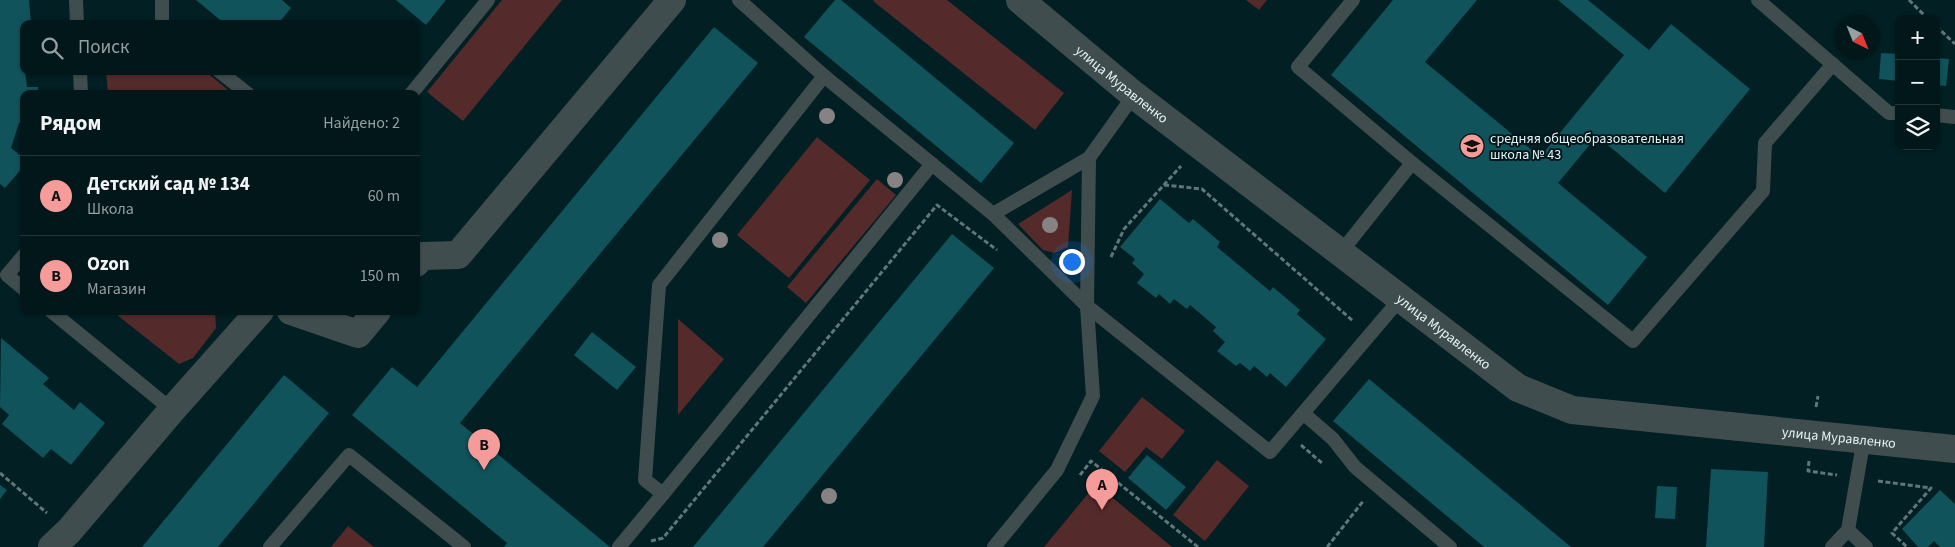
<!DOCTYPE html>
<html lang="ru">
<head>
<meta charset="utf-8">
<style>
  :root { --surface:#02171a; --page:#102427; --text:#f1f3f6; --muted:#969fa2; --line:#233639; --accent:#f59b99 }
  body { margin:0; font-family:"Source Sans 3",sans-serif; background:var(--page); color:var(--text) }
  .controls { position:absolute; right:15px; top:15px; display:grid; overflow:hidden; border-radius:10px; box-shadow:0 1px 4px #0004 }
  .controls button { width:45px; height:45px; display:grid; place-items:center; padding:0; border:0; border-bottom:1px solid var(--line); background:var(--surface); color:var(--text); font:25px sans-serif }
  .compass { position:absolute; left:1835px; top:15px; width:45px; height:45px; border-radius:50%; background:var(--surface); box-shadow:0 1px 4px #0004; rotate:137deg }
  .you { position:absolute; left:1071px; top:261px; width:18px; height:18px; margin:-12px; border:4px solid #fff; border-radius:50%; background:#1a73e8; box-shadow:0 0 0 8px #1a73e833 }
  .badge { display:grid; place-items:center; width:32px; height:32px; border-radius:50%; background:var(--accent); color:#111; font-size:16px; font-weight:700 }
  .pin { position:absolute; translate:-50% -41px; filter:drop-shadow(0 1px 2px #0008) }
  .pin::after { content:''; position:absolute; top:26px; width:18px; height:15px; background:inherit; clip-path:polygon(0 0,100% 0,50% 100%) }
  .list { margin:0; padding:0; list-style:none }
  h2 { display:flex; justify-content:space-between; align-items:center; height:65px; margin:0; padding:0 20px; font-size:21px }
  h2 small { font-size:16px; font-weight:400; color:var(--muted) }
  .list li { display:grid; grid-template-columns:32px 1fr auto; gap:15px; align-items:center; box-sizing:border-box; height:80px; padding:0 20px; border-top:1px solid var(--line) }
  .list b { display:block; font-size:19px; white-space:nowrap }
  .list p { margin:0; font-size:16px; white-space:nowrap; color:var(--muted) }
  .list em { font-size:16px; font-style:normal; color:var(--muted) }
  .icon { flex:none; width:28px; height:28px; fill:none; stroke:currentColor; stroke-width:2; stroke-linecap:round; stroke-linejoin:round }
  .map { position:relative; flex:none; width:1955px; height:547px; overflow:hidden }
  .search { position:absolute; background:var(--surface); box-shadow:0 1px 4px #0004; left:20px; top:20px; width:400px; height:55px; display:flex; align-items:center; gap:12px; box-sizing:border-box; padding:0 18px; border-radius:10px; color:var(--muted); font-size:19px }
  .panel { position:absolute; background:var(--surface); box-shadow:0 1px 4px #0004; left:20px; top:90px; width:400px; height:225px; border-radius:10px }
  .map>svg:first-child { display:block }
</style>
</head>
<body>
<div class="map">
<svg width="1955" height="547" viewBox="0 0 1955 547">
  <rect width="100%" height="100%" fill="#021f23"/>
  <g fill="#542b2a">
    <polygon points="502,0 562,0 463,121 427,92"/>
    <polygon points="874,0 947,0 1064,93 1035,130 873,1"/>
    <polygon points="1246,0 1267,0 1259,10"/>
    <polygon points="106,71 205,71 233,94 108,94"/>
    <polygon points="817,137 870,180 789,278 737,235"/>
    <polygon points="877,179 896,195 806,303 787,287"/>
    <polygon points="1072,190 1068,247 1054,253 1043,250 1018,224"/>
    <polygon points="112,311 215,311 216,328 193,358 179,364"/>
    <polygon points="678,319 724,359 678,415"/>
    <polygon points="1142,397 1185,431 1162,459 1146,447 1125,472 1099,451"/>
    <polygon points="1217,460 1249,486 1205,541 1173,515"/>
    <polygon points="1096,484 1172,547 1044,547"/>
    <polygon points="348,526 374,547 331,547"/>
  </g>
  <g fill="#10535b">
    <polygon points="0,0 29,0 31,24 24,24 24,71 25,71 27,87 38,87 38,94 24,94 24,122 19,123 11,148 24,158 24,166 5,188 0,184"/>
    <polygon points="196,0 282,0 291,8 278,24 225,24"/>
    <polygon points="396,0 446,0 426,25"/>
    <polygon points="835,0 841,0 1014,143 981,183 804,37"/>
    <polygon points="1393,0 1477,0 1425,62 1540,157 1624,55 1558,0 1588,0 1649,50 1671,24 1750,89 1665,193 1597,136 1558,183 1647,257 1608,305 1331,75"/>
    <polygon points="714,27 758,63 460,423 610,547 504,547 507,543 352,415 392,367 417,387"/>
    <polygon points="1881,53 1899,54 1899,81 1879,79"/>
    <polygon points="1936,58 1949,59 1946,86 1936,85"/>
    <polygon points="1160,199 1189,223 1193,219 1220,242 1217,247 1270,291 1273,287 1300,310 1297,314 1326,339 1286,387 1270,373 1267,377 1254,366 1250,371 1240,363 1236,366 1217,351 1225,342 1213,331 1216,327 1190,305 1187,309 1174,299 1170,304 1159,294 1156,298 1137,283 1144,274 1132,263 1135,259 1120,247"/>
    <polygon points="952,234 994,268 763,547 693,547"/>
    <polygon points="592,332 636,367 617,390 574,355"/>
    <polygon points="1,338 49,378 43,384 74,410 80,402 105,423 71,465 51,449 43,458 2,424 9,415 0,407"/>
    <polygon points="284,375 329,413 218,547 142,547"/>
    <polygon points="1369,379 1571,547 1484,547 1333,421"/>
    <polygon points="1147,455 1186,487 1166,510 1128,478"/>
    <polygon points="1711,469 1768,472 1764,547 1706,547"/>
    <polygon points="0,485 7,490 0,499"/>
    <polygon points="1657,486 1677,487 1675,519 1655,518"/>
    <polygon points="1940,490 1955,504 1955,547 1940,547 1934,541 1928,547 1918,547 1902,529"/>
  </g>
  <g fill="none" stroke-linecap="round" stroke-linejoin="round">
    <g stroke="#5f777a" stroke-width="3" stroke-dasharray="5 2.5" stroke-linecap="butt">
      <polyline points="1909,0 1928,19"/>
      <polyline points="1936,26 1955,44"/>
      <polyline points="1164,185 1202,189 1353,321"/>
      <polyline points="1111,257 1124,229 1181,166"/>
      <polyline points="1816,407 1818,396"/>
      <polyline points="1301,445 1323,464"/>
      <polyline points="1809,461 1808,471 1837,475"/>
      <polyline points="0,473 47,513"/>
      <polyline points="1080,475 1091,461 1198,547"/>
      <polyline points="1878,481 1931,488 1892,533 1907,547"/>
      <polyline points="651,541 663,538 937,205 997,250"/>
      <polyline points="1329,547 1328,546 1364,500"/>
    </g>
    <g stroke="#404d4e" stroke-width="14">
      <polyline points="76,0 77,24"/>
      <polyline points="162,0 162,24"/>
      <polyline points="739,0 824,76 993,214 1089,158"/>
      <polyline points="1353,0 1298,67 1412,163 1633,341 1763,191 1765,143 1833,64"/>
      <polyline points="1758,0 1889,113 1899,113"/>
      <polyline points="80,71 81,94"/>
      <polyline points="219,71 248,94"/>
      <polyline points="411,94 488,0"/>
      <polyline points="1936,115 1955,117"/>
      <polyline points="993,214 1087,306 1270,452 1401,298"/>
      <polyline points="1341,252 1412,163"/>
      <polyline points="24,255 7,275 24,289"/>
      <polyline points="51,311 172,410"/>
      <polyline points="1303,413 1333,439 1355,467 1450,547"/>
      <polyline points="663,494 932,164"/>
      <polyline points="1848,530 1866,547"/>
      <polyline points="270,547 349,455 464,547"/>
      <polyline points="619,547 663,494 645,480 659,285 824,76"/>
      <polyline points="994,547 1057,470 1093,396 1087,306 1089,158 1134,95"/>
      <polyline points="1832,547 1848,530 1864,438"/>
    </g>
    <g stroke="#404d4e" stroke-width="28">
      <path id="s1" d="M1020,0L1134,95L1518,388L1572,410L1955,449"/>
      <polyline points="416,263 422,256 458,255 672,0"/>
      <polyline points="291,311 358,334 377,311"/>
      <polyline points="52,547 69,531 172,410 260,311"/>
    </g>
  </g>
  <g fill="#878283">
    <circle cx="827" cy="116" r="8"/>
    <circle cx="895" cy="180" r="8"/>
    <circle cx="1050" cy="225" r="8"/>
    <circle cx="720" cy="240" r="8"/>
    <circle cx="829" cy="496" r="8"/>
  </g>
  <defs>
    <symbol id="school-disc" viewBox="-11 -11 22 22"><circle r="9.5" fill="#f59b99" stroke="#00161a"/><path d="M0-5L7-2L0 1L-7-2ZM-4 1L0 2.5L4 1V4Q0 6-4 4Z" fill="#111"/></symbol>
  </defs>
  <g fill-rule="evenodd">
    <use href="#school-disc" x="1458" y="132" width="28" height="28"/>
  </g>
  <g text-anchor="middle" stroke-width="4" stroke-linejoin="round" paint-order="stroke">
    <g font-size="14" fill="#e2f3f5" stroke="#00161a">
      <text dy="5" stroke="none"><textPath href="#s1" startOffset="132">улица Муравленко</textPath></text>
      <text dy="5" stroke="none"><textPath href="#s1" startOffset="538">улица Муравленко</textPath></text>
      <text dy="5" stroke="none"><textPath href="#s1" startOffset="958">улица Муравленко</textPath></text>
    </g>
    <g font-size="14" fill="#e2f3f5" stroke="#00161a" text-anchor="start">
      <text x="1490" y="143">средняя общеобразовательная<tspan x="1490" dy="16">школа № 43</tspan></text>
    </g>
  </g>
</svg>
<div class="controls">
<button>+</button>
<button>−</button>
<button><svg class="icon" aria-label="layers" viewBox="0 0 24 24"><path d="M12 4l9 5-9 5-9-5zM3 14l9 5 9-5"/></svg></button>
</div>
<svg class="compass" viewBox="-18 -18 36 36"><path d="M0-13l5 13h-10z" fill="#e53935"/><path d="M0 13l5-13h-10z" fill="#969fa2"/></svg>
<div class="you"></div>
<div class="pin badge" style="left:1102px;top:510px">A</div>
<div class="pin badge" style="left:484px;top:470px">B</div>
<div class="search"><svg class="icon" aria-label="search" viewBox="0 0 24 24"><circle cx="10" cy="10" r="6"/><path d="M15 15l6 6"/></svg>Поиск</div>
<section class="panel">
<h2>Рядом<small>Найдено: 2</small></h2>
<ul class="list">
<li><span class="badge">A</span><div><b>Детский сад № 134</b><p>Школа</p></div><em>60 m</em></li>
<li><span class="badge">B</span><div><b>Ozon</b><p>Магазин</p></div><em>150 m</em></li>
</ul>
</section>
</div>
</body>
</html>
